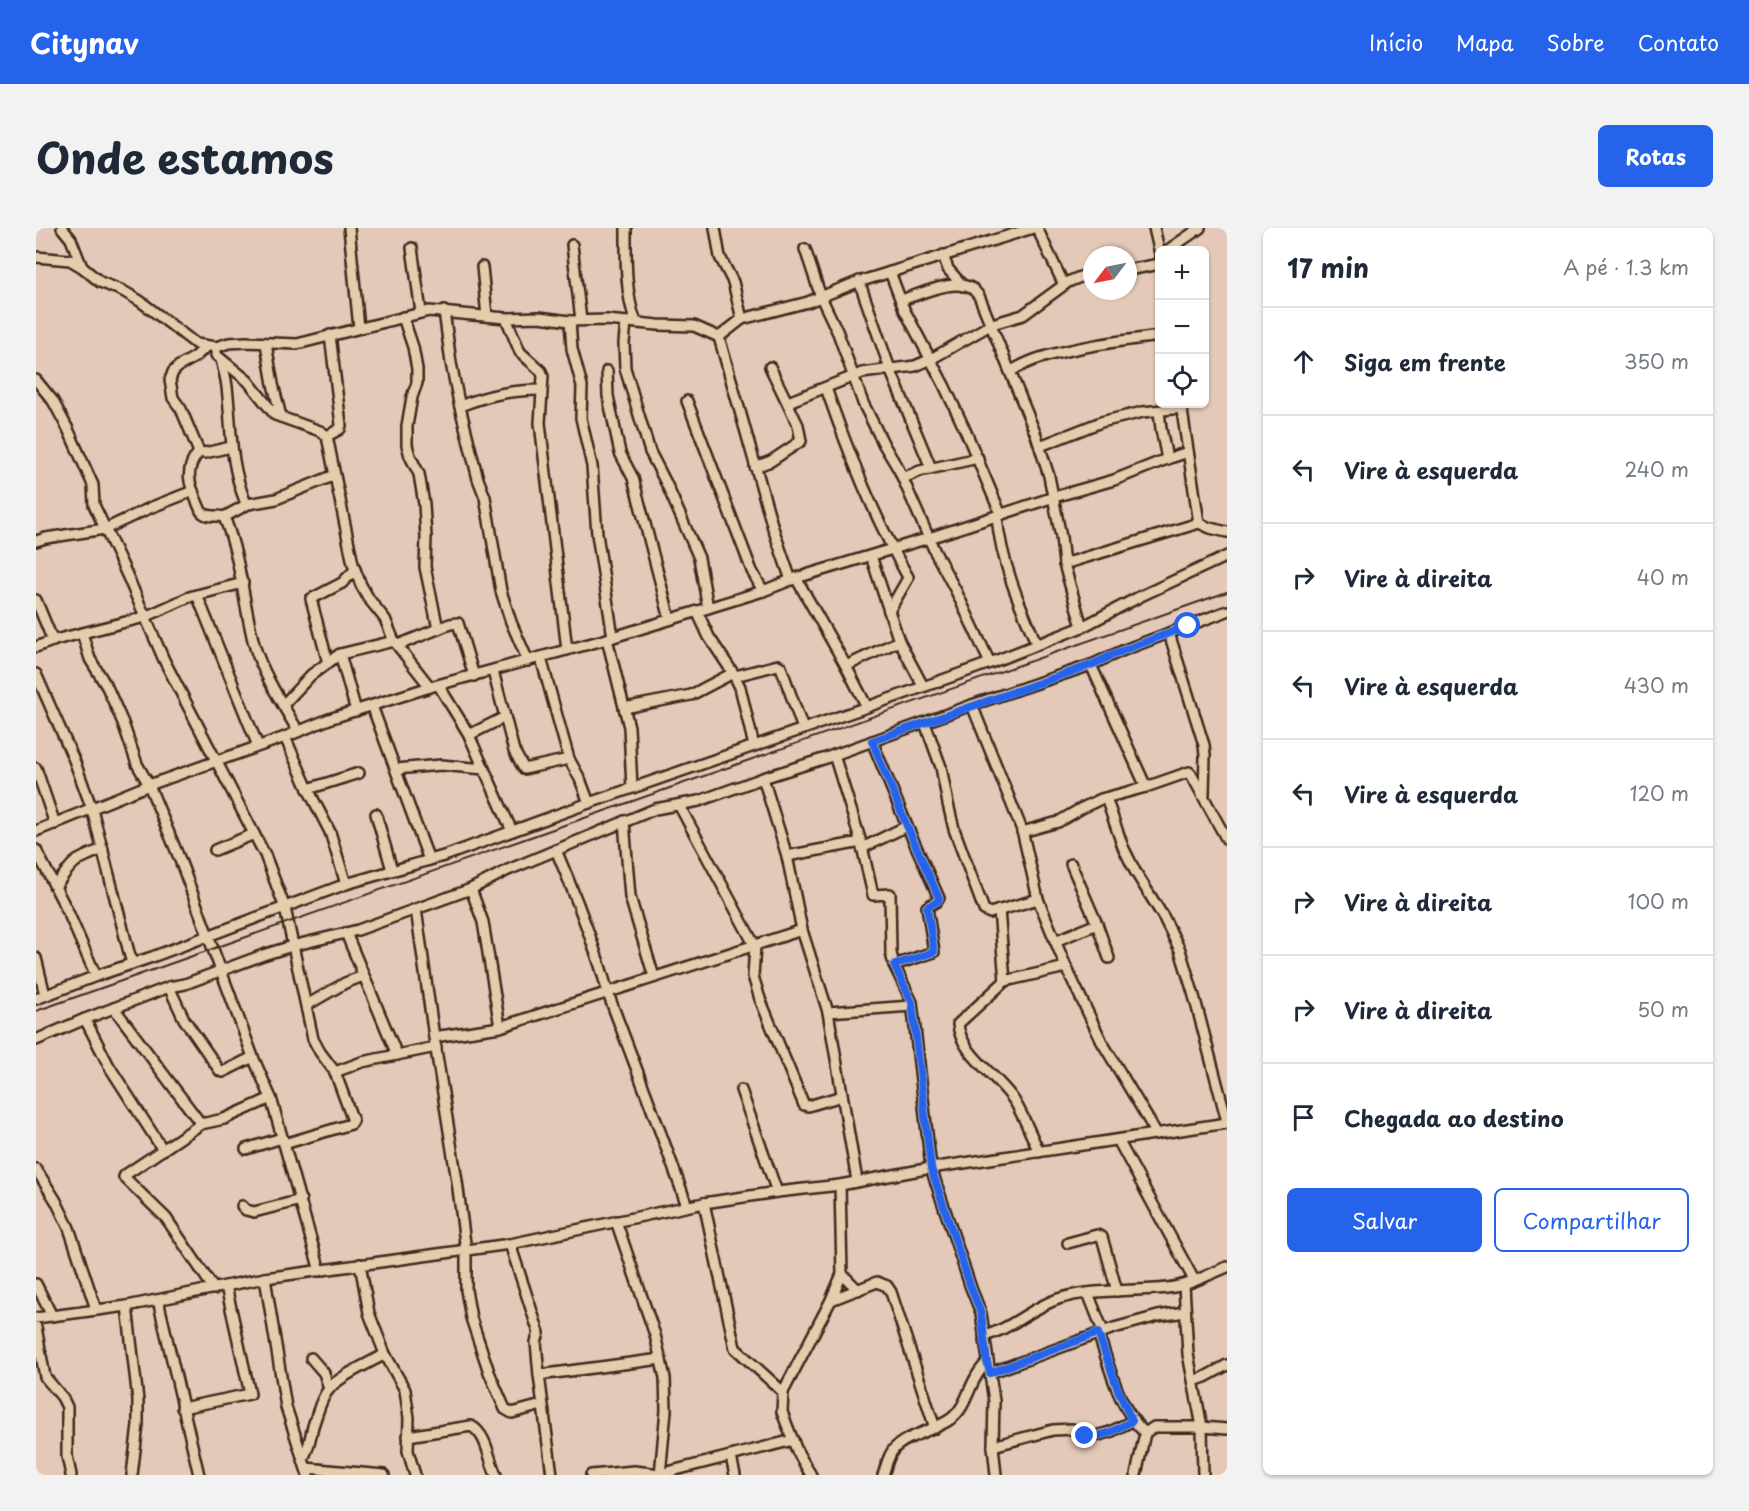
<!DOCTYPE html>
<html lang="pt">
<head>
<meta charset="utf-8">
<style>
  :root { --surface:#fff; --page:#f2f2f3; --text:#1f2937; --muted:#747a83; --line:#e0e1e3; --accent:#2563eb }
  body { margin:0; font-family:"Playpen Sans",sans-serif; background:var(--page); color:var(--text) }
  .controls { position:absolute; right:18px; top:18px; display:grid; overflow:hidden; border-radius:9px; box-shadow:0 2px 4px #0004 }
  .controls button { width:54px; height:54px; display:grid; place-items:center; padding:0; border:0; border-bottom:2px solid var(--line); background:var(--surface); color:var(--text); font:30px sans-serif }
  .compass { position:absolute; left:1047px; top:18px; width:54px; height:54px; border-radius:50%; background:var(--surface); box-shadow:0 2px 4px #0004; rotate:238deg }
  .stop { position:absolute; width:18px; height:18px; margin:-14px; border:4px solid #2563eb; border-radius:50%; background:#fff }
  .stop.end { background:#2563eb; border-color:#fff; box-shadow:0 2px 6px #0008 }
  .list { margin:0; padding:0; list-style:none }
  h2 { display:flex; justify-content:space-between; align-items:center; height:78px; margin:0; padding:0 24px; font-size:26px }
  h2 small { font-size:20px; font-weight:400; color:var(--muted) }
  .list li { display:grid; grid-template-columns:39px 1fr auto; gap:18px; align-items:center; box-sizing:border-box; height:108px; padding:0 24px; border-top:2px solid var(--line) }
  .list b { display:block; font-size:22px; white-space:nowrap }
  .list em { font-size:20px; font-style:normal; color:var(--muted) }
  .actions { display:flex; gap:12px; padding:18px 24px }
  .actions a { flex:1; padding:14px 0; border:2px solid var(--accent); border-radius:9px; text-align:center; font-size:21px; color:var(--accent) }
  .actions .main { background:var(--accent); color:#fff }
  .icon { flex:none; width:33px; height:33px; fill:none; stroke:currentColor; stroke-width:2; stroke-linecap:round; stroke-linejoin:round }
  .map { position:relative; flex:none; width:1191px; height:1247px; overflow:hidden; border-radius:9px }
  header { display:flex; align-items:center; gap:36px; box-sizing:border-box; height:84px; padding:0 30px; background:var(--accent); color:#fff }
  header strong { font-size:28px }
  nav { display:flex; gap:33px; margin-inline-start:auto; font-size:21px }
  .intro { display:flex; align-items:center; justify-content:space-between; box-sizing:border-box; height:144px; padding:0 36px }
  h1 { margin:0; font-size:42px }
  .button { padding:15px 27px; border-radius:9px; background:var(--accent); color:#fff; font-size:21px; font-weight:700 }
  main { display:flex; gap:36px; padding:0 36px }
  aside { flex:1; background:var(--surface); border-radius:9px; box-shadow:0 2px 4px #0004 }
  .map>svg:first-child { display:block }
</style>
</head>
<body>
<header>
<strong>Citynav</strong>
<nav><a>Início</a><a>Mapa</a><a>Sobre</a><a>Contato</a></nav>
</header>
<div class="intro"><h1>Onde estamos</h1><a class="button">Rotas</a></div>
<main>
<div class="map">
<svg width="1191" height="1247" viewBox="0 0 1191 1247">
  <rect width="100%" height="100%" fill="#e4c9b9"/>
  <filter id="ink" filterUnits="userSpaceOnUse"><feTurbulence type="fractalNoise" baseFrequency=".0167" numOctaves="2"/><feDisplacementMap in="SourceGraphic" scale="12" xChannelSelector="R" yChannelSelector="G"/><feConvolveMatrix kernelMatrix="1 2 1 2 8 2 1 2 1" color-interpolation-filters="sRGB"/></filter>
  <g filter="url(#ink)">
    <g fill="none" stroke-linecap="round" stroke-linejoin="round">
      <defs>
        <g id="minor">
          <polyline points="26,0 35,11 46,39"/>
          <polyline points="313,0 323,100"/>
          <path d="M590,0C590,29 589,67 600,94"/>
          <polyline points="679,0 684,29 697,54 706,91"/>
          <polyline points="1001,0 1028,57"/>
          <polyline points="1118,0 1124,26"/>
          <polyline points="536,17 545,92"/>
          <polyline points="376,20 385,84"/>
          <polyline points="769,21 785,69 802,105 827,175 848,217 863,242 899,324 920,363 954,435"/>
          <polyline points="1132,22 1164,0"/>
          <polyline points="907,27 912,41 927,58"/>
          <polyline points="0,29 34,32 46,39 64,54 87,63 104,73 160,116 180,119 193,115 210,114 261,116 393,83 470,90 503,89 534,93 571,92 622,97 658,98 683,109 737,300 755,352"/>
          <polyline points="446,39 451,88"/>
          <polyline points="1092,42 1124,36"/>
          <polyline points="854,44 868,81 908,157 930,204 965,287"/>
          <polyline points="823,53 854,141 895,240"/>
          <path d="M865,72C884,67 918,49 937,61C937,61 943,68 943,68L1000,207L1013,248L1025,309L1028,336L1046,399"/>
          <polyline points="408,83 415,135 423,175 442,251 449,269 465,363 475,394 492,433"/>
          <polyline points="367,89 377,119 381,141 381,155 376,169 371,198 371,217 374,228 383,246 388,276 390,309 389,339 402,401"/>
          <polyline points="470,90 484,124 505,143 507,148 504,195 531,422"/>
          <polyline points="534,93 536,121 546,158 545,190 556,238 561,306 577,409"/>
          <polyline points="590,94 588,115 589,140 614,224 630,255 663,330 672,380"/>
          <polyline points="683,109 706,91 772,74 819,55 997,0"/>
          <polyline points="230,116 237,156 245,189"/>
          <polyline points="180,119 180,127 212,153 239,187 284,203 291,208 317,336 325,357 333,371 349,391 358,413 394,459"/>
          <path d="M185,131C187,141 190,149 191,159C196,201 193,232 209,273L212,276"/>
          <polyline points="571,143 572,168 584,225 597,250 634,391"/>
          <path d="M975,143C984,138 994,133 1004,130C1043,118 1084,113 1124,108"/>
          <polyline points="0,152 17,173 32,201 57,257 58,277 91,347 128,432 229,627 249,680 277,811 284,824 299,844 317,893 315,896 248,916"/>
          <path d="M790,160C812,224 838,289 872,349L871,352L853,383"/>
          <polyline points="651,173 716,343 727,363"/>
          <polyline points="752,174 826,145 879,138 895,131 956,96 987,87 1032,54 1044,49 1056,47"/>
          <polyline points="1145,176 1163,295"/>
          <path d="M424,178C452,167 475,162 506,162"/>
          <polyline points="1123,183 1125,201 1131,231"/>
          <polyline points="291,208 304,201 305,197 294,107"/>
          <polyline points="1004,218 1065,194 1107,184 1146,180"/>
          <path d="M163,224C145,245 156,261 165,283C171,291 181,286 188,289L212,276L240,271L299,247"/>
          <polyline points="163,224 145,181 137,170 134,152 137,144 143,138 159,129 171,118"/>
          <polyline points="163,224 169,225 195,219"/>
          <polyline points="719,239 735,233 765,213 762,197 734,139"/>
          <polyline points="867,250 884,243 942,230"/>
          <path d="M188,289C205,330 207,374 218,416C225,443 248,479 262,503"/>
          <path d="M961,289C965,334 983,375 1001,417"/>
          <polyline points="0,313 10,310 69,301 116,279 157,263"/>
          <polyline points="835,328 863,413 887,458"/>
          <polyline points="1028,336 1163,295 1174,300 1191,304"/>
          <polyline points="760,350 810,438 831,479"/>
          <polyline points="161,367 222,518"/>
          <polyline points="0,372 17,413"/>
          <polyline points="661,383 673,409 697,445 704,459 718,518"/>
          <polyline points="46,405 54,431 71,459 87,495 101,536 113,557 144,632 217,829 235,870 284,1043"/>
          <polyline points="1133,405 1168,517 1169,527 1168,566"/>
          <polyline points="571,411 593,499 596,560"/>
          <polyline points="362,417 414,396 422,395 438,448"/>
          <polyline points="0,419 19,412 109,389 153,369 207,355"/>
          <polyline points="304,426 320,483"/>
          <polyline points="505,430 533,531 544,551 553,575"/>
          <polyline points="292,435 275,371 306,355 319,342"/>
          <polyline points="1055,437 1110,559"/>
          <polyline points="810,438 863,413"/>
          <polyline points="457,443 478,523 488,541 533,531"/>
          <polyline points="0,446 38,532 56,581 96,736"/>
          <polyline points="699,448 742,437 745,439 767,501"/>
          <polyline points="403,458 432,505 476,603"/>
          <polyline points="247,477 275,447 304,426 358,413"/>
          <polyline points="936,477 986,602 1002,671 1030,739 1066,814 1121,906"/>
          <polyline points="336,478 393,632"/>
          <polyline points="588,480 655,467 697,445"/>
          <polyline points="889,495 905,539 912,576 918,601 948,682 954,685 1002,671"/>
          <polyline points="433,507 469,489"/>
          <polyline points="249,509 272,561 294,604 310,656"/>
          <polyline points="836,513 871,598 903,670 901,673 891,679 898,724 858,737"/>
          <polyline points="798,527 825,614 837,667 854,666 855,725 858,737 876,774 895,940 935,1060 945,1085 958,1173 957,1218 960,1247"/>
          <polyline points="0,540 19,596"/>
          <polyline points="360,541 405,537 448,541"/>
          <polyline points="727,550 751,628 766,702 792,784 821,953"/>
          <polyline points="272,561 323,545"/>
          <polyline points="1070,570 1087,619 1099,643 1128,690 1144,722 1158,768 1191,893"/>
          <polyline points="643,577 719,718 717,748 724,771 768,877 772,878 806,868"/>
          <polyline points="340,586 356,642"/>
          <polyline points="588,593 594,669 618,749"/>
          <polyline points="0,603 113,557 249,509 293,491 394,459 571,411 727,363 760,350 893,310 1018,269 1078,252 1131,231 1152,224"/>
          <polyline points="986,604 1022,594 1046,580 1065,571 1110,559 1153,544 1155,546 1191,612"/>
          <polyline points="826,620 871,598"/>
          <polyline points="0,622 32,684 60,748"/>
          <polyline points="179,622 218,606"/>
          <path d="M520,622C535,657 549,693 561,729C566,742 569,756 573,768C599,838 627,908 651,978"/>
          <polyline points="751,628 825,614"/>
          <polyline points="1035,636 1061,696 1073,730"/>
          <path d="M19,659C37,633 38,632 67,621"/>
          <polyline points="435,661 447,694 464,799"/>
          <polyline points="380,681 398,809 421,953 430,1023 430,1062 435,1090 453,1144 469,1181 476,1185 506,1177"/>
          <polyline points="963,682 969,753"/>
          <polyline points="310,705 361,827"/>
          <polyline points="1019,713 1061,696"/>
          <polyline points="0,730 9,767"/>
          <polyline points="133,759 148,791 184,843 187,844 217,829"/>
          <polyline points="0,771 60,748 116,729 310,656 411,627 553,575 831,479 954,435 1046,399 1105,368 1191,328"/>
          <polyline points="271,777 309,755 327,748"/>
          <polyline points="78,780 165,896"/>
          <polyline points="792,784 876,778"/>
          <polyline points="49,791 73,838 127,922"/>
          <polyline points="398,809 464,799 766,702"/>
          <polyline points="0,812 49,791 133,759 149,756 227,727 256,718 322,702 435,661 472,642 619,581 663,573 727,550 787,531 936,477 1055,437 1088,422 1191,383"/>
          <polyline points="299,844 326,834 400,819"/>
          <polyline points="705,862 741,964"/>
          <polyline points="1082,912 1158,1052"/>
          <polyline points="210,921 246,910"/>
          <path d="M1003,924C995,907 988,889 979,874C964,849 924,826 922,796L969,753L1030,739"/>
          <polyline points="0,941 20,973 33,1000 60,1081"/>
          <polyline points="668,975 699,1120 747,1164"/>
          <polyline points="206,978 210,982 218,984 265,972"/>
          <polyline points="580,993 619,1107 629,1150 630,1182 624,1247"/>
          <polyline points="1032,1015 1061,1007 1066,1009 1081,1063"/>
          <polyline points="474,1016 503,1105 500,1114 503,1147"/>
          <polyline points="324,1036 333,1085 349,1126 369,1162 373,1190 372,1223 379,1247"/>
          <polyline points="806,1046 822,1062"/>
          <polyline points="229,1050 250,1179 272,1247"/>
          <polyline points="0,1056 16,1088"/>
          <polyline points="1148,1057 1152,1126 1166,1199 1167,1247"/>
          <polyline points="178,1061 130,990 88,949 89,947 165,896 188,891 235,870"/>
          <polyline points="1052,1065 1067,1103"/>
          <polyline points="122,1072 163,1247"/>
          <polyline points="795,1072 841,1054 851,1058 855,1064 899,1200"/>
          <polyline points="91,1078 102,1172 102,1197 96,1247"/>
          <polyline points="0,1090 91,1078 229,1050 474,1016 668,975 741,964 804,957 895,940 1191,895"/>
          <polyline points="0,1099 9,1149 26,1169 31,1179 31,1228 35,1247"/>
          <path d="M1062,1105C1074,1139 1082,1180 1109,1205"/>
          <path d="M948,1108C975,1101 995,1080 1022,1071C1057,1060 1095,1064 1131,1060C1152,1058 1171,1047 1191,1039"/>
          <polyline points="275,1130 288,1145 293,1161"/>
          <polyline points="954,1145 1078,1100 1122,1088 1149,1084"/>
          <polyline points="1158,1153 1169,1149 1191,1137"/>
          <polyline points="146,1180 214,1166 190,1058"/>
          <path d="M372,1208L435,1198C451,1206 453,1232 460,1247"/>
          <polyline points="957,1218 1017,1202 1036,1201 1049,1208 1056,1209 1074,1204 1096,1193"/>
          <polyline points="695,1229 699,1247"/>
          <path d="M267,1230C274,1220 274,1207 278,1195C282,1184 285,1170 293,1161C303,1148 334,1135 349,1126"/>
          <polyline points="270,1240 348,1247"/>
          <polyline points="516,1247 503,1147 625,1131"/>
          <polyline points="555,1247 598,1243 624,1246 757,1212"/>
          <polyline points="775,1247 761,1223 746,1184 747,1164 795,1072 806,1046 804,957"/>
          <path d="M847,1247C850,1239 852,1227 858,1221C870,1207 901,1202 916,1190C929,1180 932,1162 940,1149C943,1143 947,1139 951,1134"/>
          <polyline points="1100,1247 1109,1205 1118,1199 1166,1199 1191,1201"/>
        </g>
      </defs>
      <use href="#minor" stroke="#3b2a1e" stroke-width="14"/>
      <use href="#minor" stroke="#e5ccad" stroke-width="9"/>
      <polyline stroke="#3b2a1e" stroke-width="2" points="0,783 1191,364"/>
    </g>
  </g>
  <g fill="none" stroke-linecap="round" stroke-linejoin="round" filter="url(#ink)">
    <path stroke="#2563eb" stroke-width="8" d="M1049,1208C1067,1210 1081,1201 1096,1193L1082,1162L1062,1105L954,1145L951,1134L945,1085L935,1060L895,940L876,774L858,737L898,724L891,679L902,673L903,670L871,598L836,513L1055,437L1088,422L1152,398"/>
  </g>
</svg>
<div class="controls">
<button>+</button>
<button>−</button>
<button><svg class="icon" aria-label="locate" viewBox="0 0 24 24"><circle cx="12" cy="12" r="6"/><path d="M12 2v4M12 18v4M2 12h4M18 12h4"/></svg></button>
</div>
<svg class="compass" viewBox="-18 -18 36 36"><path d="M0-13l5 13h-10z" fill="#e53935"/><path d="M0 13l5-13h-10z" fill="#747a83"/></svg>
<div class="stop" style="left:1152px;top:398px"></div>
<div class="stop end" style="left:1049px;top:1208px"></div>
</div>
<aside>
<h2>17 min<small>A pé · 1.3 km</small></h2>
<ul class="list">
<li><svg class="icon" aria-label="ahead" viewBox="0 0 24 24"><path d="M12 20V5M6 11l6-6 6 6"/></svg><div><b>Siga em frente</b></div><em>350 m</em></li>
<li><svg class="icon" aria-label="left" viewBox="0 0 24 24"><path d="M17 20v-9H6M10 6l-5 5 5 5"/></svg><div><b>Vire à esquerda</b></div><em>240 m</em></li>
<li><svg class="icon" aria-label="right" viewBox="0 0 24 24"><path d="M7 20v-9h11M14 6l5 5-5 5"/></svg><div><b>Vire à direita</b></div><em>40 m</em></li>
<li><svg class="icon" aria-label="left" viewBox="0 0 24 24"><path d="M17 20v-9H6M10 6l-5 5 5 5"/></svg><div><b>Vire à esquerda</b></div><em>430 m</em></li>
<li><svg class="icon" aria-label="left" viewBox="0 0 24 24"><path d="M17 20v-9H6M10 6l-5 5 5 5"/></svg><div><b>Vire à esquerda</b></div><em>120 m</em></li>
<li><svg class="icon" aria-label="right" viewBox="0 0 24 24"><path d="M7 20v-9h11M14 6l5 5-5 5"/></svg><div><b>Vire à direita</b></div><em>100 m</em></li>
<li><svg class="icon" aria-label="right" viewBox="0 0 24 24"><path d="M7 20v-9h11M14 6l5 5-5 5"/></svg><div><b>Vire à direita</b></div><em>50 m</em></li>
<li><svg class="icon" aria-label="arrive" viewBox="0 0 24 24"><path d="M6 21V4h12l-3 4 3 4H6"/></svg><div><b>Chegada ao destino</b></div></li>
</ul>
<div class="actions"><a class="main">Salvar</a><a>Compartilhar</a></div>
</aside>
</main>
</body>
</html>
